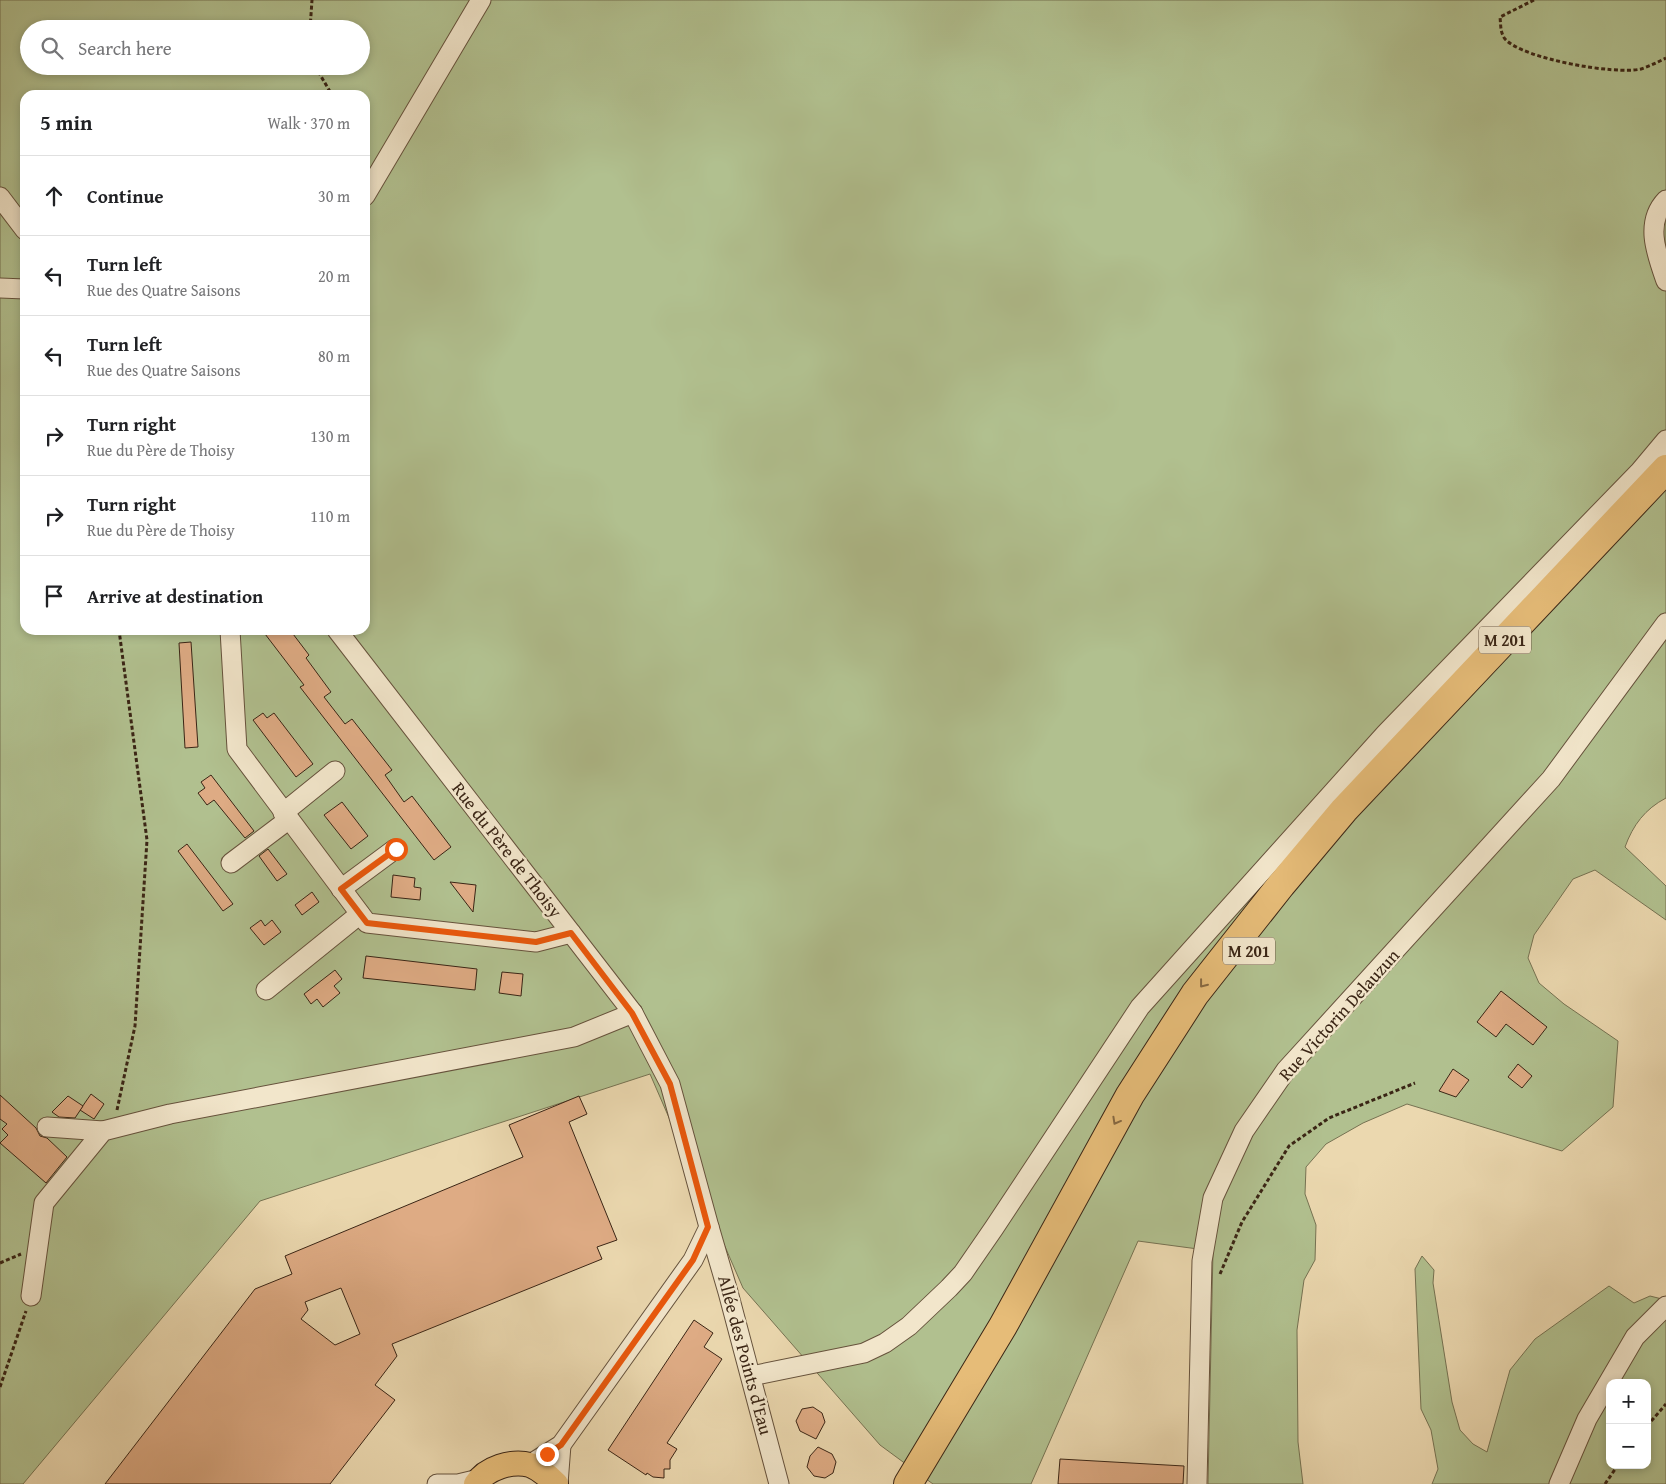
<!DOCTYPE html>
<html lang="en">
<head>
<meta charset="utf-8">
<style>
  :root { --surface:#fff; --page:#f2f2f2; --text:#202124; --muted:#757577; --line:#e0e0e0 }
  body { margin:0; font-family:"Gentium Book Plus",serif; background:var(--page); color:var(--text) }
  .controls { position:absolute; right:15px; bottom:15px; display:grid; overflow:hidden; border-radius:10px; box-shadow:0 2px 8px #0003 }
  .controls button { width:45px; height:45px; display:grid; place-items:center; padding:0; border:0; border-bottom:1px solid var(--line); background:var(--surface); color:var(--text); font:25px sans-serif }
  .stop { position:absolute; width:15px; height:15px; margin:-11px; border:4px solid #ea580c; border-radius:50%; background:#fff }
  .stop.end { background:#ea580c; border-color:#fff; box-shadow:0 1px 5px #0008 }
  .list { margin:0; padding:0; list-style:none }
  h2 { display:flex; justify-content:space-between; align-items:center; height:65px; margin:0; padding:0 20px; font-size:21px }
  h2 small { font-size:16px; font-weight:400; color:var(--muted) }
  .list li { display:grid; grid-template-columns:32px 1fr auto; gap:15px; align-items:center; box-sizing:border-box; height:80px; padding:0 20px; border-top:1px solid var(--line) }
  .list b { display:block; font-size:19px; white-space:nowrap }
  .list p { margin:0; font-size:16px; white-space:nowrap; color:var(--muted) }
  .list em { font-size:16px; font-style:normal; color:var(--muted) }
  .icon { flex:none; width:28px; height:28px; fill:none; stroke:currentColor; stroke-width:2; stroke-linecap:round; stroke-linejoin:round }
  .map { position:relative; flex:none; width:1666px; height:1484px; overflow:hidden }
  .search { position:absolute; background:var(--surface); box-shadow:0 2px 8px #0003; left:20px; top:20px; width:350px; height:55px; display:flex; align-items:center; gap:12px; box-sizing:border-box; padding:0 18px; border-radius:28px; color:var(--muted); font-size:19px }
  .panel { position:absolute; background:var(--surface); box-shadow:0 2px 8px #0003; left:20px; top:90px; width:350px; height:545px; border-radius:15px }
  .map>svg:first-child { display:block }
</style>
</head>
<body>
<div class="map">
<svg width="1666" height="1484" viewBox="0 0 1666 1484">
  <rect width="100%" height="100%" fill="#ebd8af"/>
  <filter id="stains"><feTurbulence type="fractalNoise" baseFrequency=".004" numOctaves="4"/><feColorMatrix values="0 0 0 0 .2 0 0 0 0 .09 0 0 0 0 .02 0 0 0 .5 -.17"/></filter>
  <radialGradient id="worn" r=".72"><stop offset=".6" stop-color="#630" stop-opacity="0"/><stop offset="1" stop-color="#630" stop-opacity=".3"/></radialGradient>
  <g fill="#b1c08f" stroke="#767252" fill-rule="evenodd">
    <path d="M0,0H1666V798C1645,809 1633,825 1625,847L1666,886V920L1595,870L1573,879L1534,935L1528,958L1539,983L1564,1004L1618,1041L1613,1107L1562,1151L1407,1104L1363,1123L1326,1144L1306,1167L1305,1194L1316,1225L1315,1260L1304,1280L1297,1330L1298,1442L1303,1484H1208L1213,1251L1138,1241L1031,1484H933L880,1445L743,1288L650,1074L260,1201L23,1484H0ZM29,29H361V66H29ZM25,95H365V630H25Z"/>
    <path d="M1422,1256L1434,1270L1433,1283L1452,1402L1460,1430L1473,1444L1487,1452L1510,1370L1535,1339L1609,1286L1634,1303L1650,1296L1666,1300V1484H1432L1438,1469L1431,1430L1421,1409L1415,1269ZM1610,1383H1647V1465H1610Z"/>
  </g>
  <g fill="#deab84" stroke="#3a2515" fill-rule="evenodd">
    <polygon points="262,630 290,630 309,655 306,658 331,692 324,697 345,724 352,719 392,770 385,775 404,802 412,796 451,847 434,860 300,687 304,685"/>
    <polygon points="191,642 198,747 185,748 179,643"/>
    <polygon points="263,713 267,718 274,713 313,764 296,777 253,720"/>
    <polygon points="211,775 254,831 245,838 214,800 207,805 198,793 205,788 201,782"/>
    <polygon points="342,802 368,836 351,849 324,815"/>
    <polygon points="187,844 233,904 223,911 178,851"/>
    <polygon points="268,849 287,874 277,881 259,856"/>
    <polygon points="393,875 415,878 414,887 421,888 420,900 391,897"/>
    <polygon points="450,882 476,885 473,912"/>
    <polygon points="312,892 319,902 302,915 295,905"/>
    <polygon points="261,920 265,926 272,920 281,932 264,945 250,928"/>
    <polygon points="366,956 477,969 475,990 363,978"/>
    <polygon points="335,970 342,979 334,986 340,993 323,1007 317,999 311,1004 304,994"/>
    <polygon points="502,972 523,974 521,996 499,993"/>
    <polygon points="1501,991 1547,1027 1533,1045 1506,1024 1496,1037 1477,1022"/>
    <polygon points="1518,1064 1532,1076 1522,1088 1508,1077"/>
    <polygon points="1453,1069 1469,1080 1456,1097 1439,1091"/>
    <polygon points="91,1094 104,1104 94,1119 80,1110"/>
    <polygon points="0,1095 36,1128 40,1136 47,1138 67,1157 46,1183 0,1143 8,1135 2,1129 7,1124 0,1119"/>
    <polygon points="68,1096 83,1106 75,1118 59,1117 52,1112"/>
    <path d="M579,1096L587,1114L569,1122L617,1240L597,1247L602,1259L392,1344L397,1356L375,1385L395,1400L330,1484H105L255,1289L292,1274L285,1256L523,1157L509,1125ZM341,1288L360,1334L335,1345L301,1319L308,1310L305,1302Z"/>
    <polygon points="694,1320 713,1333 704,1347 722,1359 667,1443 677,1449 670,1460 670,1469 664,1469 664,1478 653,1477 647,1473 646,1475 608,1450"/>
    <polygon points="813,1407 822,1413 825,1422 816,1439 800,1431 796,1421 802,1409"/>
    <polygon points="818,1447 832,1454 836,1462 833,1473 825,1478 814,1476 807,1467 810,1456"/>
    <polygon points="1060,1459 1184,1466 1183,1484 1058,1484"/>
  </g>
  <g fill="none" stroke-linecap="round" stroke-linejoin="round">
    <defs>
      <g id="minor">
        <polyline points="365,196 481,0"/>
        <polyline points="0,197 25,230"/>
        <path d="M1666,200C1644,223 1657,255 1666,281"/>
        <polyline points="0,288 25,289"/>
        <polyline points="230,630 237,749 367,923 536,942 571,933"/>
        <polyline points="337,630 633,1013 670,1084 709,1227 693,1260 561,1445 529,1465"/>
        <polyline points="283,813 335,771"/>
        <polyline points="231,863 288,820"/>
        <polyline points="341,889 395,849"/>
        <polyline points="266,990 360,914"/>
        <polyline points="47,1127 103,1131"/>
        <polyline points="709,1227 728,1292 779,1484"/>
        <polyline points="31,1296 44,1203 103,1131 170,1114 574,1037 633,1013"/>
        <polyline points="751,1376 864,1353 885,1343 909,1326 949,1288 963,1273 994,1228 1140,1007 1386,733 1640,471 1666,440"/>
        <polyline points="437,1484 458,1484 479,1479"/>
        <polyline points="558,1484 561,1445"/>
        <polyline points="1197,1484 1202,1261 1213,1198 1244,1131 1286,1070 1551,779 1666,623"/>
        <polyline points="1559,1484 1587,1419 1635,1337 1666,1306"/>
      </g>
      <path id="major" d="M476,1484C486,1468 512,1460 530,1465C540,1469 548,1476 556,1484"/>
      <polyline id="highway" points="908,1484 1003,1326 1130,1095 1195,994 1281,885 1344,810 1666,469"/>
    </defs>
    <use href="#minor" stroke="#66523c" stroke-width="21"/>
    <use href="#major" stroke="#3a2515" stroke-width="26"/>
    <use href="#highway" stroke="#3a2515" stroke-width="30"/>
    <g stroke="#3a2515" stroke-width="3" stroke-dasharray="4 2.5" stroke-linecap="butt">
      <path d="M1534,0L1500,17C1501,26 1500,32 1505,39C1523,59 1615,75 1641,69C1650,66 1658,62 1666,58"/>
      <polyline points="310,29 312,0"/>
      <polyline points="315,66 332,95"/>
      <polyline points="117,1110 135,1026 147,840 119,630"/>
      <polyline points="0,1263 21,1254"/>
      <polyline points="1220,1274 1242,1222 1289,1146 1329,1118 1415,1083"/>
      <polyline points="0,1387 26,1311"/>
      <polyline points="1647,1426 1666,1404"/>
      <polyline points="1605,1484 1618,1465"/>
    </g>
    <use href="#minor" stroke="#f2e6cb" stroke-width="19"/>
    <use href="#major" stroke="#e6bc78" stroke-width="24"/>
    <use href="#highway" stroke="#e6bc78" stroke-width="28"/>
  </g>
  <defs><path id="oneway-chevron" d="M-2-3.5L2.5 0L-2 3.5" fill="none" stroke-width="1.6" stroke-linecap="round" stroke-linejoin="round" transform="scale(1.25)"/></defs>
  <g stroke="#876942">
    <use href="#oneway-chevron" transform="translate(1203 984) rotate(128)"/>
    <use href="#oneway-chevron" transform="translate(1116 1121) rotate(119)"/>
  </g>
  <g fill="none" stroke-linecap="round" stroke-linejoin="round">
    <polyline stroke="#ea580c" stroke-width="6" points="396,849 341,889 367,923 536,942 571,933 632,1013 670,1084 708,1227 693,1260 561,1445 547,1454"/>
  </g>
  <g text-anchor="middle" stroke-width="5" stroke-linejoin="round" paint-order="stroke">
    <g fill="#f2e6cb" stroke="#715f4c" stroke-width="1">
      <rect x="1479" y="626.5" width="52" height="27" rx="4"/>
      <rect x="1223" y="937.5" width="52" height="27" rx="4"/>
    </g>
    <g font-size="16" font-weight="bold" fill="#3a2515">
      <text x="1505" y="646">M 201</text>
      <text x="1249" y="957">M 201</text>
    </g>
    <g font-size="18" fill="#3a2515" stroke="#f2e6cb">
      <text transform="translate(507 850) rotate(52)" y="6">Rue du Père de Thoisy</text>
      <text transform="translate(1339 1015) rotate(-48)" y="6">Rue Victorin Delauzun</text>
      <text transform="translate(745 1355) rotate(75)" y="6">Allée des Points d'Eau</text>
    </g>
  </g>
  <rect width="100%" height="100%" filter="url(#stains)"/>
  <rect width="100%" height="100%" fill="url(#worn)"/>
</svg>
<div class="controls">
<button>+</button>
<button>−</button>
</div>
<div class="stop" style="left:396px;top:849px"></div>
<div class="stop end" style="left:547px;top:1454px"></div>
<div class="search"><svg class="icon" aria-label="search" viewBox="0 0 24 24"><circle cx="10" cy="10" r="6"/><path d="M15 15l6 6"/></svg>Search here</div>
<section class="panel">
<h2>5 min<small>Walk · 370 m</small></h2>
<ul class="list">
<li><svg class="icon" aria-label="ahead" viewBox="0 0 24 24"><path d="M12 20V5M6 11l6-6 6 6"/></svg><div><b>Continue</b></div><em>30 m</em></li>
<li><svg class="icon" aria-label="left" viewBox="0 0 24 24"><path d="M17 20v-9H6M10 6l-5 5 5 5"/></svg><div><b>Turn left</b><p>Rue des Quatre Saisons</p></div><em>20 m</em></li>
<li><svg class="icon" aria-label="left" viewBox="0 0 24 24"><path d="M17 20v-9H6M10 6l-5 5 5 5"/></svg><div><b>Turn left</b><p>Rue des Quatre Saisons</p></div><em>80 m</em></li>
<li><svg class="icon" aria-label="right" viewBox="0 0 24 24"><path d="M7 20v-9h11M14 6l5 5-5 5"/></svg><div><b>Turn right</b><p>Rue du Père de Thoisy</p></div><em>130 m</em></li>
<li><svg class="icon" aria-label="right" viewBox="0 0 24 24"><path d="M7 20v-9h11M14 6l5 5-5 5"/></svg><div><b>Turn right</b><p>Rue du Père de Thoisy</p></div><em>110 m</em></li>
<li><svg class="icon" aria-label="arrive" viewBox="0 0 24 24"><path d="M6 21V4h12l-3 4 3 4H6"/></svg><div><b>Arrive at destination</b></div></li>
</ul>
</section>
</div>
</body>
</html>
